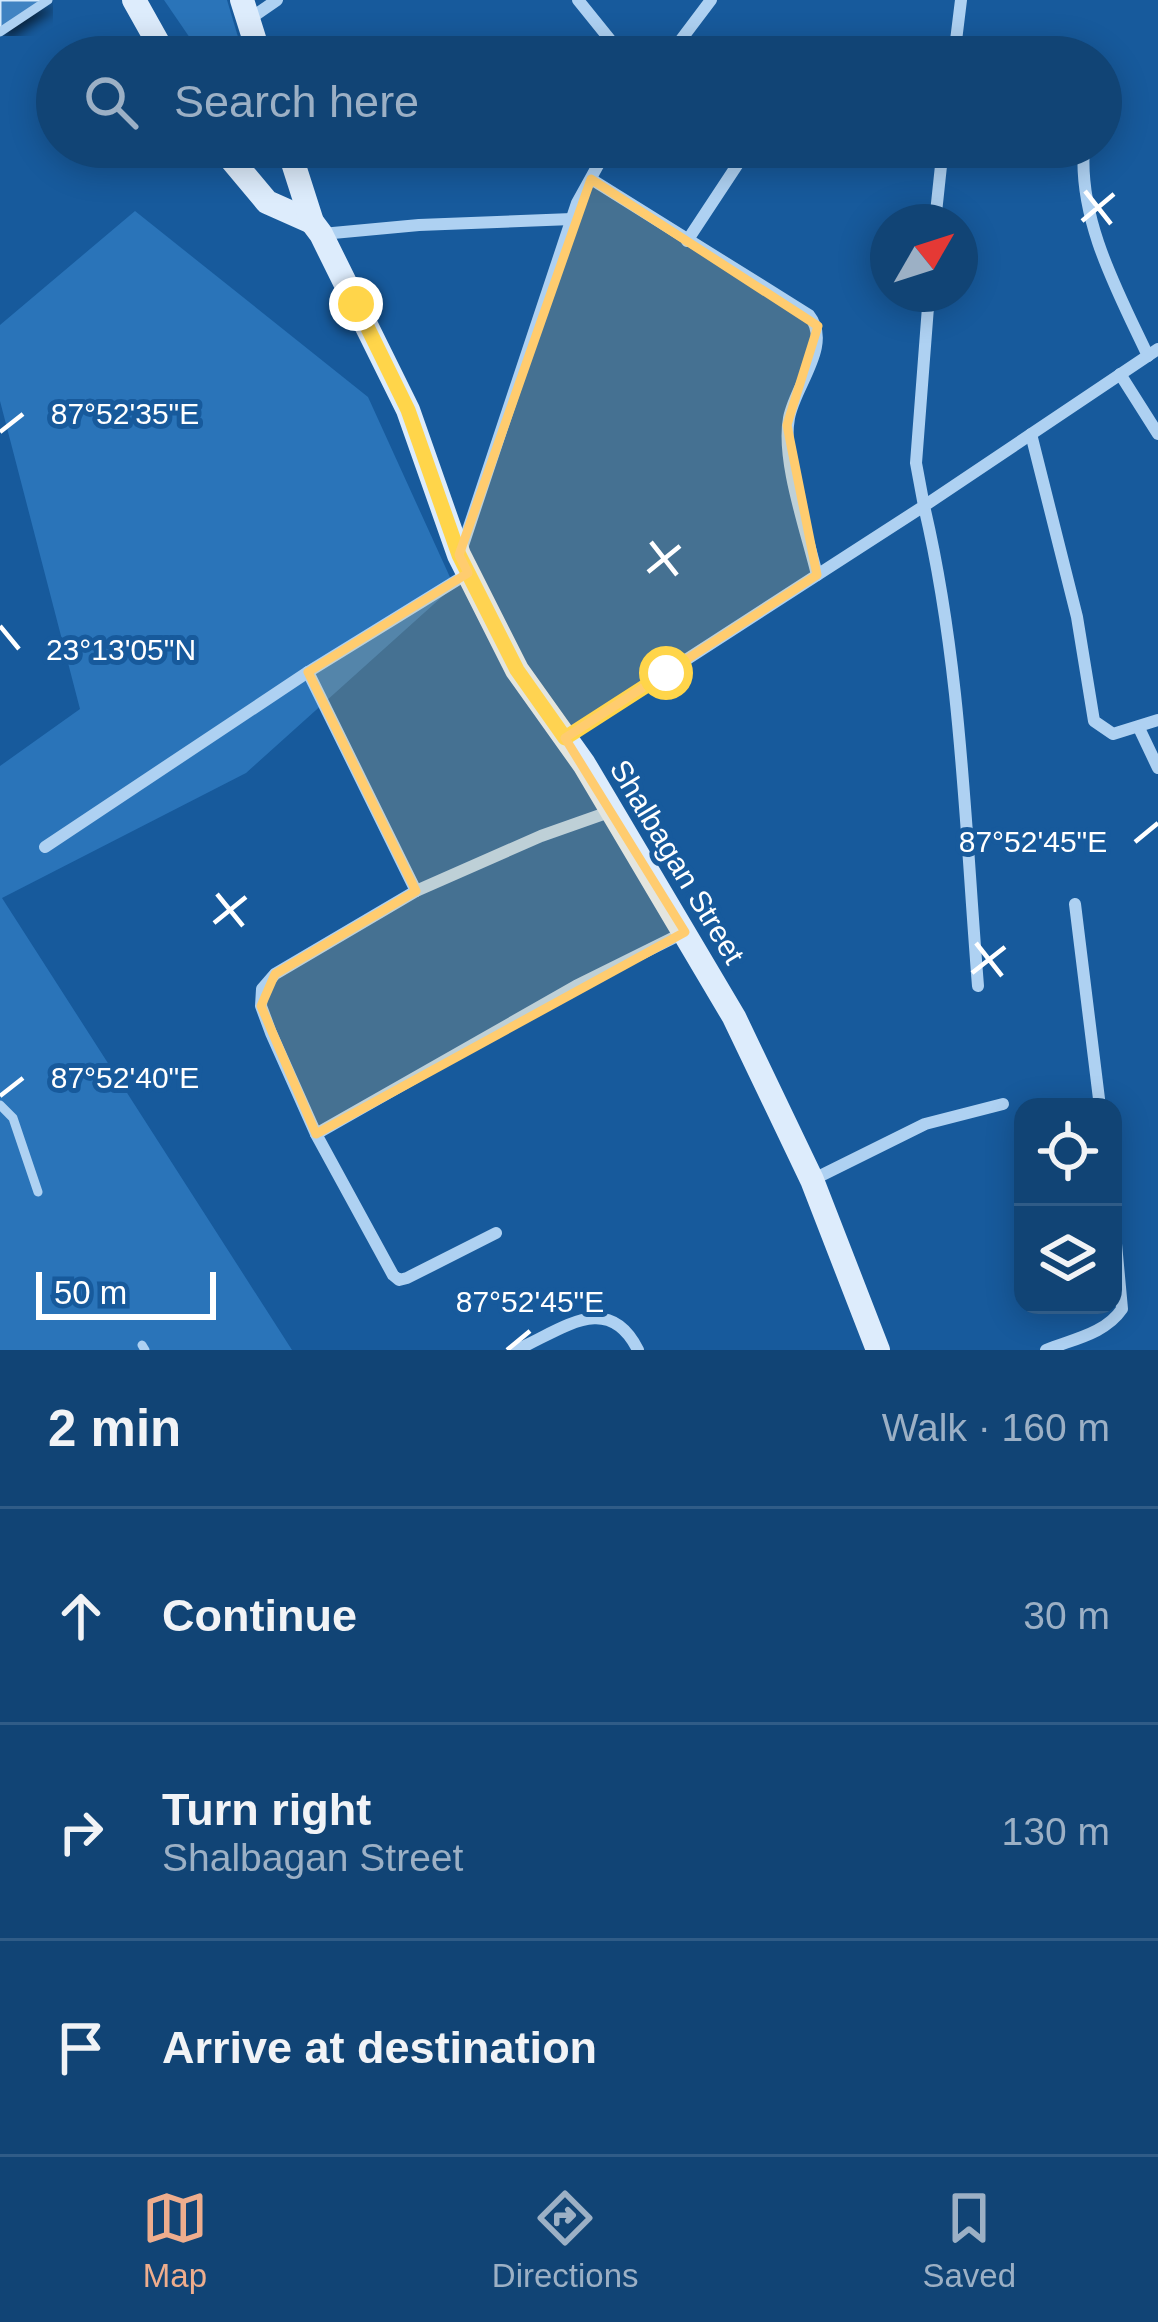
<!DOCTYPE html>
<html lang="en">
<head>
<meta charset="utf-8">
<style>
  :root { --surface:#114475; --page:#1e4e7d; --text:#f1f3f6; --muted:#9cb0c5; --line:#305c87; --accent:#eead8d }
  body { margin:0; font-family:Helvetica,sans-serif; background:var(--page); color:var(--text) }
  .controls { position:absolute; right:36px; bottom:36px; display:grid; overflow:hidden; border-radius:24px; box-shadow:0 6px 30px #0003 }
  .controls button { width:108px; height:108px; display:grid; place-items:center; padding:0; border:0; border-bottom:3px solid var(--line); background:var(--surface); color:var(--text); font:60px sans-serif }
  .compass { position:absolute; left:870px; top:204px; width:108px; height:108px; border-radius:50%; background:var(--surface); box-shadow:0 6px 30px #0003; rotate:51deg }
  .scale { position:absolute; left:36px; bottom:30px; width:180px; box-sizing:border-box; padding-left:12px; border:6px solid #fff; border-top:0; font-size:33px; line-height:42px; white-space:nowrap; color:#fff; -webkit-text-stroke:9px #175a9c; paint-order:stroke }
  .stop { position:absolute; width:36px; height:36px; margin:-27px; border:9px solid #ffd54a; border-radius:50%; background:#fff }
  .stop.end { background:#ffd54a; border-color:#fff; box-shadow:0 3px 12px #0008 }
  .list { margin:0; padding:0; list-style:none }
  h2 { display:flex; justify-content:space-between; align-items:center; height:156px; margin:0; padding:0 48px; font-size:51px }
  h2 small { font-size:39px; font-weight:400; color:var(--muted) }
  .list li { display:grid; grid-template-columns:78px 1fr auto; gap:36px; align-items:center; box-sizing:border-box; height:216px; padding:0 48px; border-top:3px solid var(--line) }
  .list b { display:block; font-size:45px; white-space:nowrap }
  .list p { margin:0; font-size:39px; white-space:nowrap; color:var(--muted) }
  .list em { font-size:39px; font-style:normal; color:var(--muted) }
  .icon { flex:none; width:66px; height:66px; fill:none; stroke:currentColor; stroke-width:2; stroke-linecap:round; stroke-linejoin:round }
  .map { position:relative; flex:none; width:1158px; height:1350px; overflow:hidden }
  .search { position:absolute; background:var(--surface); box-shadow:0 6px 30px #0003; left:36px; right:36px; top:36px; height:132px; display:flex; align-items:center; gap:30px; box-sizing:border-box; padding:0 42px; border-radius:66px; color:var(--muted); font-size:45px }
  .sheet { height:804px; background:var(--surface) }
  nav { display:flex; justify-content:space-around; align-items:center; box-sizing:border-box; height:168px; border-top:3px solid var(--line); background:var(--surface); font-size:33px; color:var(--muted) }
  nav a { display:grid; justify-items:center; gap:6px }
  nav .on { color:var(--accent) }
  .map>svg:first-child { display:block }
</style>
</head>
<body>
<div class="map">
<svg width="1158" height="1350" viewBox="0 0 1158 1350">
  <defs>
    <filter id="shadow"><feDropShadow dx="5" dy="9" stdDeviation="6" flood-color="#0009"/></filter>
  </defs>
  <rect width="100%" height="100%" fill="#175a9c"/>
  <g fill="#2a74b9">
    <polygon points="164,0 227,0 244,57 203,57"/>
    <polygon points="135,211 368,397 454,586 246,773 2,898 292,1350 0,1350 0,766 80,709 0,401 0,325"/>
  </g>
  <polygon fill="#4083c2" stroke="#d5eafc" stroke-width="3" filter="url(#shadow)" points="0,0 48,0 0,32"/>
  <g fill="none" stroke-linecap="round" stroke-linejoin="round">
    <g stroke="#aed1f2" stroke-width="9">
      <polyline points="0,32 48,0"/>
      <polyline points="0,1105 13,1118 38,1192"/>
      <polyline points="142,1345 145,1350"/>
    </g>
    <g stroke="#aed1f2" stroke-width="12">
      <polyline points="578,0 624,57"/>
      <polyline points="248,20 277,0"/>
      <polyline points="668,57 711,0"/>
      <polyline points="954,57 961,0"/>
      <path d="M1084,147C1078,220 1118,292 1148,356"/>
      <path d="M591,179L809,315C833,345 795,385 789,418C781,461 807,532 817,575"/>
      <polyline points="935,222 943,147"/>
      <polyline points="322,234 419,225 572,219"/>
      <polyline points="687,241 749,147"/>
      <polyline points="1120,374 1158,434"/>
      <polyline points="1031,434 1077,617 1094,721 1113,734 1158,720"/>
      <polyline points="461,551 577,203 608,147"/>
      <polyline points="308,672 416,891"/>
      <polyline points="1139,728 1158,768"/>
      <polyline points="565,738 924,506 916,463 929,294"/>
      <polyline points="45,847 308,672 467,574"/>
      <polyline points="1075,904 1100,1107"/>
      <path d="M978,986C965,825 961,663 924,506L1158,349"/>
      <polyline points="316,1134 576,986 683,933"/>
      <polyline points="812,1180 925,1124 1003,1104"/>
      <polyline points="496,1233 407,1278 399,1280 393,1275 316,1134 271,1033 261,1006 262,989 275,974 416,891 541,836 609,812"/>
      <path d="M516,1350C562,1330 608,1290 638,1350"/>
      <path d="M1046,1350C1073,1339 1105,1334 1122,1309L1113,1211"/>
    </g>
    <g stroke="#ddecfc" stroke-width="24">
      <polyline points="134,0 166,57"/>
      <polyline points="242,0 260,57"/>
      <polyline points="221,147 267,202 312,222"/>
      <polyline points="288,147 312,222 321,234 408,410 459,555 517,670 584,764 734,1017 812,1180 878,1350"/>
    </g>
  </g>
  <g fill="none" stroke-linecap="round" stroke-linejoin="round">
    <polyline stroke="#ffd54a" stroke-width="15" points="356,304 408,410 459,555 517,670 565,738 666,673"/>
  </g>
  <path fill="#ffcc6f" fill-opacity="0.2" stroke="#ffcc6f" stroke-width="9" stroke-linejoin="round" d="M591,179L818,326L787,425L817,575L565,738L685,932L316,1134L261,1006L275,974L416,891L308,672L468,573L459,555Z"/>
  <path fill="none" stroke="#fff" stroke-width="4.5" d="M1085,191L1111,224M1082,221L1114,194M0,432L23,414M651,542L677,575M648,572L680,546M0,626L19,649M1135,842L1158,823M217,894L243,926M214,923L246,897M976,943L1002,976M972,973L1005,947M0,1096L23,1078M507,1350L530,1331"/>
  <g text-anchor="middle" stroke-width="10" stroke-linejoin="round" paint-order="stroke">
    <g font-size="30" fill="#fff" stroke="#175a9c">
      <text transform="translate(677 862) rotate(59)" y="10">Shalbagan Street</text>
    </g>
  </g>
  <g font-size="30" text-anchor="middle" fill="#fff" stroke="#175a9c" stroke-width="10" stroke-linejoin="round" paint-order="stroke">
    <text x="125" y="424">87°52'35"E</text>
    <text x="121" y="660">23°13'05"N</text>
    <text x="1033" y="852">87°52'45"E</text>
    <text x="125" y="1088">87°52'40"E</text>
    <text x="530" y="1312">87°52'45"E</text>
  </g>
</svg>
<div class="controls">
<button><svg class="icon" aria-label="locate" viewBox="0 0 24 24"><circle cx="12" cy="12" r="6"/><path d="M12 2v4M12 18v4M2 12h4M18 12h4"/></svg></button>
<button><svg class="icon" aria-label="layers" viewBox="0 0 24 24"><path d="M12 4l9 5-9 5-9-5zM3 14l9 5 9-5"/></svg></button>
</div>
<svg class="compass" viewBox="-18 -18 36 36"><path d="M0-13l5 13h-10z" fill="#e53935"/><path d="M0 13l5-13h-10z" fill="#9cb0c5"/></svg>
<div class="scale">50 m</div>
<div class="stop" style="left:666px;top:673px"></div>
<div class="stop end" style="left:356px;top:304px"></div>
<div class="search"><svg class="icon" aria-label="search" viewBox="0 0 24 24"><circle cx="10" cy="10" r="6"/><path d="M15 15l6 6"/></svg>Search here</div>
</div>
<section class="sheet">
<h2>2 min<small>Walk · 160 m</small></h2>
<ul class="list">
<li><svg class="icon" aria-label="ahead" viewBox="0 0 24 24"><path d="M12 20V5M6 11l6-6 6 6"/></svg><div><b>Continue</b></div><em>30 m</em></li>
<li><svg class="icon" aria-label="right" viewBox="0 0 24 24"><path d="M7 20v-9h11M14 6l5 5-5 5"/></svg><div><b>Turn right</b><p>Shalbagan Street</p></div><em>130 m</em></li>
<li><svg class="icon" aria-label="arrive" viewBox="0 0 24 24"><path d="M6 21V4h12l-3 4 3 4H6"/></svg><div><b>Arrive at destination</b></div></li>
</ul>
</section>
<nav>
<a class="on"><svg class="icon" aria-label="map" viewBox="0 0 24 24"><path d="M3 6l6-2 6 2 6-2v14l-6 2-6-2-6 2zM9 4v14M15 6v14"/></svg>Map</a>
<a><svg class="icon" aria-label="directions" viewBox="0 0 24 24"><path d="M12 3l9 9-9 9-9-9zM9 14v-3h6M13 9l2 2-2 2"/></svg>Directions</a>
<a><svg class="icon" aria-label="saved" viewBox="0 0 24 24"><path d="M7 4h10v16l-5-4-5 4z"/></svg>Saved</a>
</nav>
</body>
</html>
